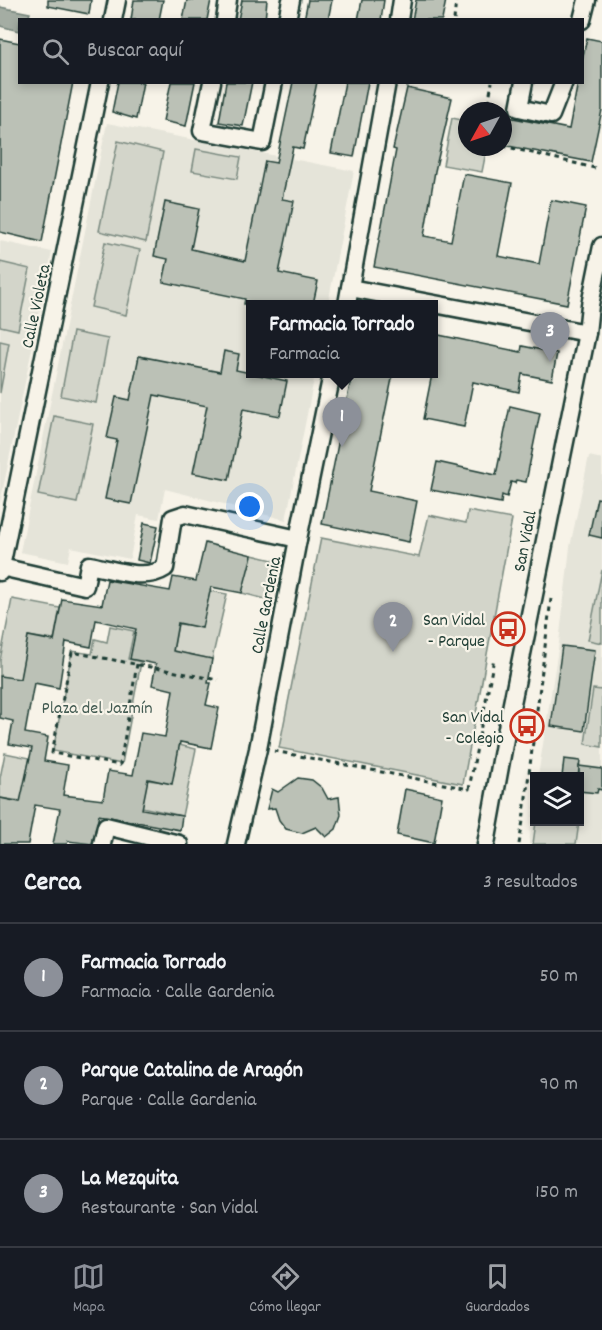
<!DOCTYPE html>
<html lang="es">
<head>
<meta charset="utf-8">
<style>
  :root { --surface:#171b24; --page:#20242c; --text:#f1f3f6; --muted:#9ea1a6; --line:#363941; --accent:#8c9099 }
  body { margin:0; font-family:Dekko,sans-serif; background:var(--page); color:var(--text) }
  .controls { position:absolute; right:18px; bottom:18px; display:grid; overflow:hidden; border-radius:0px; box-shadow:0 3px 9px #0003 }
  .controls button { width:54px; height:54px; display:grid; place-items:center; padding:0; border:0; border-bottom:2px solid var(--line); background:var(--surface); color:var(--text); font:30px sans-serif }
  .compass { position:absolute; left:458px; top:102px; width:54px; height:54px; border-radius:50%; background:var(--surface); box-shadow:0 3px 9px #0003; rotate:230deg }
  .you { position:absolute; left:250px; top:507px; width:21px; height:21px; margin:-15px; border:4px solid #fff; border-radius:50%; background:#1a73e8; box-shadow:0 0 0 9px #1a73e833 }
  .badge { display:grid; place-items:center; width:39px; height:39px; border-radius:50%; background:var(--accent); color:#fff; font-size:20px; font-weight:700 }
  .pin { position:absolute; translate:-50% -50px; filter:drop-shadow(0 2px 3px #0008) }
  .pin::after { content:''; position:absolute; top:32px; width:21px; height:18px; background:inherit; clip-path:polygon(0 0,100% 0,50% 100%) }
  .popup { position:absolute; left:246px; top:300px; width:192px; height:78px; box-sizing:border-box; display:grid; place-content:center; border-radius:0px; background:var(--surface); filter:drop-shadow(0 2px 4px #0005); font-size:20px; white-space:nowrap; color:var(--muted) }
  .popup b { font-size:22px; color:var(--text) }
  .popup::after { content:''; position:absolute; left:50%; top:100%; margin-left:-12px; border:12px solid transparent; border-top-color:var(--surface) }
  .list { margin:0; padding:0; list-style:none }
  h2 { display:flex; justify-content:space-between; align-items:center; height:78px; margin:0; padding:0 24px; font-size:26px }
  h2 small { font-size:20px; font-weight:400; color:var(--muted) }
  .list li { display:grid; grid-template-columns:39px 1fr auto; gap:18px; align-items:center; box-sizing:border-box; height:108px; padding:0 24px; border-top:2px solid var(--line) }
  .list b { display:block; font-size:22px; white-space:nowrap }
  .list p { margin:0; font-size:20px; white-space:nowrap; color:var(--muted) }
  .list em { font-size:20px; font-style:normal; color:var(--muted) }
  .icon { flex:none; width:33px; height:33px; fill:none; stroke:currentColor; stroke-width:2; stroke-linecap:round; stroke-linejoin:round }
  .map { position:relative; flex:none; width:602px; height:844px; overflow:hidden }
  .search { position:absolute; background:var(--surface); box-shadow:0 3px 9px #0003; left:18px; right:18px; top:18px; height:66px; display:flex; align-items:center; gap:15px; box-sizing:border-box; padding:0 21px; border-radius:0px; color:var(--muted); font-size:22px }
  .sheet { height:402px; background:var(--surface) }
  nav { display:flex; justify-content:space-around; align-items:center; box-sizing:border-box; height:84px; border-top:2px solid var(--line); background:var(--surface); font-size:16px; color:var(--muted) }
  nav a { display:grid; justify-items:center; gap:3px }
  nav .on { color:var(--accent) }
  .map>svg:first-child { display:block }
</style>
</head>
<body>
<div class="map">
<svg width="602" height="844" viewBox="0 0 602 844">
  <rect width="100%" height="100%" fill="#f7f3e8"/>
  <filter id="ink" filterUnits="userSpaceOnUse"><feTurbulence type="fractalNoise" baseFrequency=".0167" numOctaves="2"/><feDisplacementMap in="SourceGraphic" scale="12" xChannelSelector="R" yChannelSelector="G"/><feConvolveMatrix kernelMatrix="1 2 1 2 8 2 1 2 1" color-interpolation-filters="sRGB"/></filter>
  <g filter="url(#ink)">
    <g fill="#e5e4d9">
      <polygon points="107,123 354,171 328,304 250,304 250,374 315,374 286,520 165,489 159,519 138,515 130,559 71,547 68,562 20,552"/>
      <polygon points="0,241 52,252 0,503"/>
      <polygon points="589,456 602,459 602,844 529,844 534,801 534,822 580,822 580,776 538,776 559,643 570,547"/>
    </g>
    <g fill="#d3d5ca" stroke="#79897f" stroke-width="1.5">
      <polygon points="452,118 467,121 467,147 487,147 482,172 443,165"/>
      <polygon points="118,141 163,152 146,242 99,231"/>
      <polygon points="196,149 241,157 237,179 192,171"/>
      <polygon points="105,242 140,250 126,315 91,307"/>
      <polygon points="0,262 30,269 18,330 0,326"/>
      <polygon points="73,332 108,339 96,403 61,396"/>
      <polygon points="0,341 9,343 0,393"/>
      <polygon points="54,416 93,424 77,503 38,495"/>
      <polygon points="468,511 512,519 463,784 279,748 321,538 419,557 429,515 466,523"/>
      <polygon points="252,555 277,561 269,600 242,593 245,579 244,568 249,568"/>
      <polygon points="602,570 602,643 588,640"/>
      <polygon points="210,591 227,594 212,659 173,651 178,624 188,625 204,614"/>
      <polygon points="12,599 60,608 54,640 29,636 20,680 0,676 0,660"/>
      <polygon points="110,626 134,631 128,659 141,662 122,764 53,751 72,651 92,654 95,639 107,642"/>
      <polygon points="593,689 602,690 602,747 585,744"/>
      <polygon points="179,745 196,749 182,816 142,807 147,780 172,783"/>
      <polygon points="5,753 30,758 21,801 0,798 0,778"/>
      <polygon points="536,822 579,822 576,844 533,844"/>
    </g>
    <polygon fill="#a4ada3" stroke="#6f8077" stroke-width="1.5" points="0,7 30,13 28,19 20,20 19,31 0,26"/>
    <g fill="#bbc1b6" stroke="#1f3d34" stroke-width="1.5" fill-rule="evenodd">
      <polygon points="48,0 91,0 89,14 48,6"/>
      <polygon points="134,0 163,0 159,20 131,20"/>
      <polygon points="187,0 211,0 207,20 183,20"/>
      <polygon points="242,0 267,0 265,20 238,20"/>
      <polygon points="308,0 332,0 328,20 304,20"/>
      <polygon points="362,0 384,0 381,20 358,20"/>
      <polygon points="416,0 446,0 442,20 412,20"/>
      <polygon points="587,38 602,41 602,110 591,162 503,145 508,117 569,129 578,82 582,82 582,60"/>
      <polygon points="0,39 20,43 20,82 73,82 42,242 0,232"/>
      <polygon points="118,82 143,82 136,119 112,112"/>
      <polygon points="171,82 195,82 186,126 163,121"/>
      <polygon points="226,82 252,82 243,126 219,122"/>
      <polygon points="293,82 317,82 303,149 293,147 282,199 294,201 279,273 318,281 313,304 244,304 245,299 163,282 168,259 154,256 165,202 199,209 191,249 245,261 265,161 276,163"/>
      <polygon points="345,82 368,82 354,157 331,153"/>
      <polygon points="407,88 452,98 435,171 424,236 451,241 464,174 512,183 498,256 539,264 551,200 586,207 567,304 374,267 396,150 393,149"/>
      <polygon points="434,334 521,352 522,346 557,353 552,380 522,374 519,392 473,382 464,427 423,419 432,374 434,374"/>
      <polygon points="224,351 239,354 236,370 287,381 280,416 243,409 229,480 193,473 207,406 154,395 131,504 105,499 117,440 107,438 116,397 130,400 139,356 220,372"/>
      <polygon points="352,374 393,374 369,491 417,501 409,542 322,524"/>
      <polygon points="510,406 540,413 526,482 516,480 515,483 511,482 507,497 502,495 501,503 431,490 437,462 496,475"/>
      <polygon points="597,498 602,499 602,538 589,535"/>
      <polygon points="144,523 158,526 150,563 137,560"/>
      <path d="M205,543L252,555L242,593L211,587L202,628L178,623L173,651L212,659L208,683H211L206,705L219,708L211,748L180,742L172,784L148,779L142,809L182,816L180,830L99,815L92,844L68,841L67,844H53L60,809L35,805L28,844H0V798L20,802L32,748L9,744L13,721L0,718V676L20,679L28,636L54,641L62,599L102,605L107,580L170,591L173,577L196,581ZM96,620L136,629L130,659L156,664L152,685L173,690L165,737L141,733L133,775L108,771L103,800L63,795L68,765L44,761L48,737L25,733L34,683L59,688L66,642L91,647Z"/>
      <polygon points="562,646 595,650 584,731 551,726"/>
      <polygon points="564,759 580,761 578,777 562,777"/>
      <polygon points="579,766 602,769 602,790 598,789 597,793 579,791"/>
      <polygon points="298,778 312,780 322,788 328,799 339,797 341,815 336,829 326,837 316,827 302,833 286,829 279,820 275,808 267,809 272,789 278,792"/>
      <polygon points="405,789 442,797 434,843 397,835"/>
    </g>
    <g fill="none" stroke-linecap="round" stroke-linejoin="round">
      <defs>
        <g id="minor">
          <polyline points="113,20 117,0"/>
          <polyline points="225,20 228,0"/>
          <polyline points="287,20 291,0"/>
          <polyline points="399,20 402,0"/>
          <polyline points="582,20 587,0"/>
          <polyline points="212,82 202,131 262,142 274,82"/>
          <polyline points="524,82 519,108 551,115 564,82"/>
          <polyline points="350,288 587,333"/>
          <polyline points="347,304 387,82"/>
          <path d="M1,567L85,586L89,565C112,569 144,582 165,568L173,518L185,514L298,539"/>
          <polyline points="0,572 100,82"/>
          <polyline points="102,844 106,826 179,844"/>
          <polyline points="236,844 258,749 298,539 332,374"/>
          <polyline points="486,844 506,733 587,333 590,305 602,246"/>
        </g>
      </defs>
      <use href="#minor" stroke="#1f3d34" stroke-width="21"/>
      <g stroke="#1f3d34" stroke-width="3" stroke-dasharray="4.5 4.5" stroke-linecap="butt">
        <polyline points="454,20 456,0"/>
        <polyline points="487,111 492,82"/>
        <polyline points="503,146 599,169"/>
        <polyline points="137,664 120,765 52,753 72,652 218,680"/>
        <polyline points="274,751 469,789 494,658"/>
        <polyline points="519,844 523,821 551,599"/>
      </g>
      <use href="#minor" stroke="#f7f3e8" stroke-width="16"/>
    </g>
  </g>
  <defs>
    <symbol id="bus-ring" viewBox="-11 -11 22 22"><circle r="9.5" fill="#f7f3e8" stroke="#c8321e" stroke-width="1.5"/><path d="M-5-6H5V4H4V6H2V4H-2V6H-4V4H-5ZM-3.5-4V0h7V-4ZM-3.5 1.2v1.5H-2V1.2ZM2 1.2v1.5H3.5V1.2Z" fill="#c8321e"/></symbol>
  </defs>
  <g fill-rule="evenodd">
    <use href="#bus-ring" x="489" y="610" width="38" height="38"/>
    <use href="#bus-ring" x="508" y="707" width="38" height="38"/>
  </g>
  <g text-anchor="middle" stroke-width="4.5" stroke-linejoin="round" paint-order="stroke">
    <g font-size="18" fill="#1f3d34" stroke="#f7f3e8">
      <text transform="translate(35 306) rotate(-78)" y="6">Calle Violeta</text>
      <text transform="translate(524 541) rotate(-79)" y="6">San Vidal</text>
      <text transform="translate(265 605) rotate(-79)" y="6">Calle Gardenia</text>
    </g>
    <g font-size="18" fill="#1f3d34" stroke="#f7f3e8" text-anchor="end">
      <text x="485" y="625">San Vidal<tspan x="485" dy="21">- Parque</tspan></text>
      <text x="504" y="722">San Vidal<tspan x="504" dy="21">- Colegio</tspan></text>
    </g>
    <g font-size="18" fill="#435b52" stroke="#f7f3e8">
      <text x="97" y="713">Plaza del Jazmín</text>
    </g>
  </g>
</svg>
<div class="controls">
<button><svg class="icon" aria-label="layers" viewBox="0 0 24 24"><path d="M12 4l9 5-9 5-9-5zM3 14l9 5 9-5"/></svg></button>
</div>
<svg class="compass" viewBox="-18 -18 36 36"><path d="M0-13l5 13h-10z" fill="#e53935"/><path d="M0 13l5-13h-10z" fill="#9ea1a6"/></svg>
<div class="you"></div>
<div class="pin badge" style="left:342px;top:447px">1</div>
<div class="popup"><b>Farmacia Torrado</b>Farmacia</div>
<div class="pin badge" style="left:393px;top:652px">2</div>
<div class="pin badge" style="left:550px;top:362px">3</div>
<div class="search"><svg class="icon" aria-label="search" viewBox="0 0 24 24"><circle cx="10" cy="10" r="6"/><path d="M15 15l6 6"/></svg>Buscar aquí</div>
</div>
<section class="sheet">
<h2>Cerca<small>3 resultados</small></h2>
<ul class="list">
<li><span class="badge">1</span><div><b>Farmacia Torrado</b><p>Farmacia · Calle Gardenia</p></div><em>50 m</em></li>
<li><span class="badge">2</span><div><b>Parque Catalina de Aragón</b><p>Parque · Calle Gardenia</p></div><em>90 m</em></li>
<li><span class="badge">3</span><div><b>La Mezquita</b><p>Restaurante · San Vidal</p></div><em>150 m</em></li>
</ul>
</section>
<nav>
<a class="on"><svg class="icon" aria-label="map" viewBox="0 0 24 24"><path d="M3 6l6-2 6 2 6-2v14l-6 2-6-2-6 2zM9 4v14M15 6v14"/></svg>Mapa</a>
<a><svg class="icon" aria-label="directions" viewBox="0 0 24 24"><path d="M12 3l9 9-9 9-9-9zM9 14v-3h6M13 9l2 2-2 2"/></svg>Cómo llegar</a>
<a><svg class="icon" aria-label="saved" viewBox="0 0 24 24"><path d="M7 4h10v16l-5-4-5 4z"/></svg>Guardados</a>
</nav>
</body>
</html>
